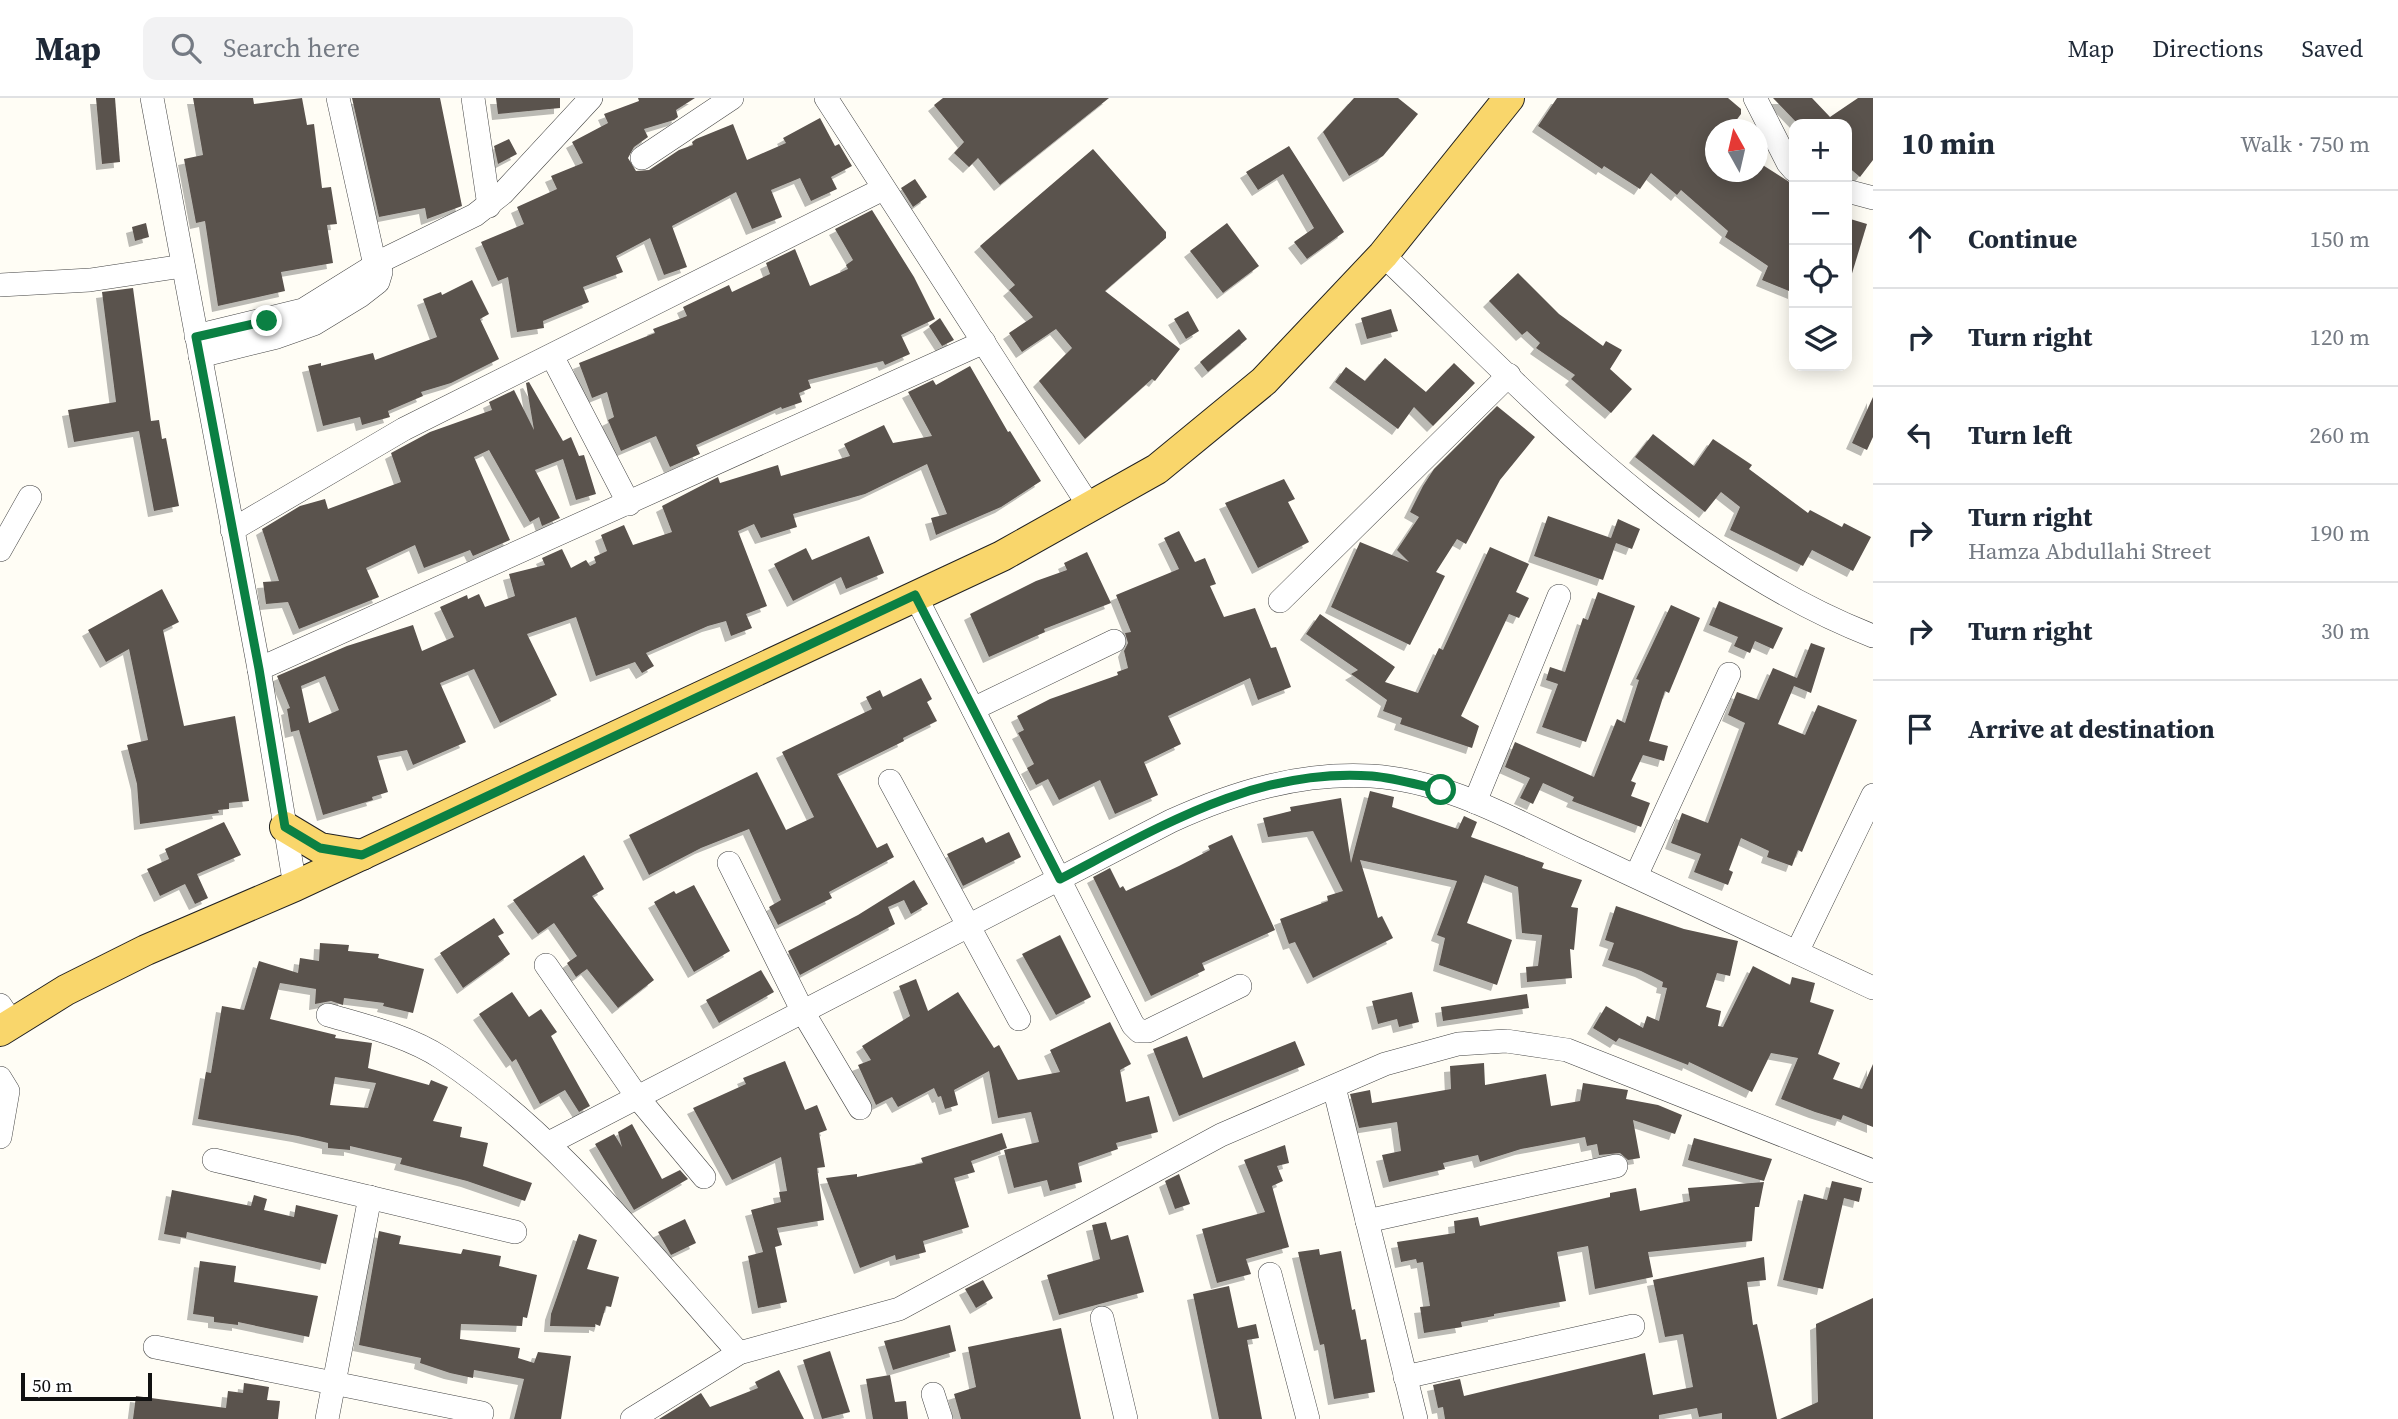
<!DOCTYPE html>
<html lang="en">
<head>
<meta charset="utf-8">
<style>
  :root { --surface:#fff; --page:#f2f2f3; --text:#1f2937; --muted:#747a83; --line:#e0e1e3 }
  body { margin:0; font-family:"Source Serif 4",serif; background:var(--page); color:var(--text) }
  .controls { position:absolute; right:21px; top:21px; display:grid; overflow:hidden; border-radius:14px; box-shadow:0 4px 18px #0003 }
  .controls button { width:63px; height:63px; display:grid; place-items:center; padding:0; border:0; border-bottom:2px solid var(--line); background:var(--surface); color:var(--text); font:35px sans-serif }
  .compass { position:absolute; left:1705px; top:21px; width:63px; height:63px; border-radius:50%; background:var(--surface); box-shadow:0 4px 18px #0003; rotate:352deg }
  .scale { position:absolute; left:21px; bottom:18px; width:131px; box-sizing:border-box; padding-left:7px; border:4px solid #111; border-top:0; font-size:19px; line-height:24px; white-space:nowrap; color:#111; -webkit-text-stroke:5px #fff; paint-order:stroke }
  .stop { position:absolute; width:21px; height:21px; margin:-16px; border:5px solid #0b8043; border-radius:50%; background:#fff }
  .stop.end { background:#0b8043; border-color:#fff; box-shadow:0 2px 7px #0008 }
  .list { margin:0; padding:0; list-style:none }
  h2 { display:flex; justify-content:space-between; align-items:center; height:91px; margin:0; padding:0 28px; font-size:30px }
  h2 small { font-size:23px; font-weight:400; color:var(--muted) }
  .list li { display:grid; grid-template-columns:46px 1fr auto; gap:21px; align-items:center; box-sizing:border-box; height:98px; padding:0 28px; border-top:2px solid var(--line) }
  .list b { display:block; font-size:26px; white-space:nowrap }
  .list p { margin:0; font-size:23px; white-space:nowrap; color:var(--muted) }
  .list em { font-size:23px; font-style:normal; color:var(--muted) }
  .icon { flex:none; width:38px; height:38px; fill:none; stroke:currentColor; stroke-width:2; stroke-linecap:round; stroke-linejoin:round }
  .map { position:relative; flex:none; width:1873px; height:1321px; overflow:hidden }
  header { display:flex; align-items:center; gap:42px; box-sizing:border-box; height:98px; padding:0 35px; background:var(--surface); border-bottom:2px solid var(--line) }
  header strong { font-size:33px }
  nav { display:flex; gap:38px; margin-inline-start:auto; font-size:24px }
  .search { width:490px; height:63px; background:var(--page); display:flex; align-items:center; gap:18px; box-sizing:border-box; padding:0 24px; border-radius:14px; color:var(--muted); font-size:26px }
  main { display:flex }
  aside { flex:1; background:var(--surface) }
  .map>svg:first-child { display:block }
</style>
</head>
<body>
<header>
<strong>Map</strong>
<div class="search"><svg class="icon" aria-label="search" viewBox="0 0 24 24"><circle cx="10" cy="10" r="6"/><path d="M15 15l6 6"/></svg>Search here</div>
<nav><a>Map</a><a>Directions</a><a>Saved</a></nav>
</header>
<main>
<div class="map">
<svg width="1873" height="1321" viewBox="0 0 1873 1321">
  <defs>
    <filter id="shadow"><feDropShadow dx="-6" dy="6" stdDeviation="0" flood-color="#0004"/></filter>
  </defs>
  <rect width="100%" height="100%" fill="#fffdf5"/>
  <g fill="#5a524d" fill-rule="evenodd" filter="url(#shadow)">
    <polygon points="96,0 115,0 120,64 102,66"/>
    <polygon points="193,0 253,0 254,6 302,0 307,27 314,26 322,90 331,89 337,126 327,127 333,165 281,174 285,193 218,208 205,123 196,125 184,61 203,57"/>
    <polygon points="352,0 440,0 462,108 427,121 425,110 379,119"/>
    <polygon points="496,0 560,0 560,10 498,16"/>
    <polygon points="638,0 695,0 676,12 678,19 674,22 644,31 648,39 634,49 628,60 636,73 649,72 679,52 693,47 692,44 696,41 733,26 747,62 786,45 783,40 820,20 835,48 839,46 852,68 831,79 837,91 811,103 800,80 771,92 782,119 752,131 736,94 672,128 687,169 664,177 650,140 616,158 623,174 583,189 589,204 543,223 544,230 517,234 508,179 498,183 481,144 524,126 517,109 557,91 551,78 583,65 572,44 608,25 604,16 639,3"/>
    <polygon points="943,0 1109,0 1000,87 978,60 969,69 954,55 964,44 934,7"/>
    <polygon points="1354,0 1398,0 1418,16 1383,58 1349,78 1323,34"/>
    <polygon points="1557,0 1728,0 1741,11 1741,16 1729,32 1716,32 1716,74 1758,74 1758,64 1794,87 1794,195 1762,182 1768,168 1725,139 1728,133 1681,92 1677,97 1651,75 1640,91 1604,68 1602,71 1538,28"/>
    <polygon points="1773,0 1812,0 1830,19 1858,0 1873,0 1873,62 1860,79 1847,68 1847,26 1798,26"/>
    <polygon points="509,41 517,56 498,66 494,48"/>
    <polygon points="1289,48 1344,134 1307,161 1294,144 1314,130 1283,76 1258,92 1246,74"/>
    <polygon points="1093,51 1166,134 1166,140 1105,193 1180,251 1155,283 1152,281 1085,341 1039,283 1072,250 1056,231 1022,254 1009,235 1033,219 1009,192 1015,187 980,148"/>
    <polygon points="915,81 927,99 913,109 901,90"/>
    <polygon points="872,112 914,179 935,221 901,237 910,256 885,267 883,263 808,282 811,290 799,295 802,304 782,311 781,309 696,347 700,356 670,369 656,338 621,353 608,322 614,319 607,294 592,300 579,265 655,235 653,231 687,218 683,209 729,187 732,194 770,176 766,165 795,151 810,188 848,171 846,167 853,162 835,131"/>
    <polygon points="1847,120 1867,126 1850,182 1847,182"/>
    <polygon points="146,125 149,139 135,143 132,129"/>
    <polygon points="1227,125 1259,168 1223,195 1190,153"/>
    <polygon points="1518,175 1559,216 1603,248 1606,243 1622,252 1610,271 1632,291 1611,315 1571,281 1575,277 1536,250 1540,245 1527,233 1522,237 1489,203"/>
    <polygon points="472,182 489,216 480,221 499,261 451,285 421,294 423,298 388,313 390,319 362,327 360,319 323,328 308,268 321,265 321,268 373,255 375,262 437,239 423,201 441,194 442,197"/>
    <polygon points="133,190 151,323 159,322 162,341 166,340 179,408 154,413 139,333 74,344 68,312 116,304 102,194"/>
    <polygon points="1391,211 1398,233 1367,241 1361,220"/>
    <polygon points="1188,213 1199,233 1186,241 1174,221"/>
    <polygon points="940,220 954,242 942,248 929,228"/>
    <polygon points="1239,231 1247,241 1208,274 1200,264"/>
    <polygon points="1385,260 1426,294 1454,265 1475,285 1433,328 1414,309 1398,331 1335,284 1346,269 1365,283"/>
    <path d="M970,268L1008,334L1010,333L1041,383L1001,409L936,437L931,420L947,416L927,366L865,396L793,416L797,429L761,440L754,426L738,433L767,508L746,516L752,530L731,538L726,523L708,528L646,555L654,568L642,575L635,564L596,578L576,519L527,536L557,597L500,625L474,571L440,585L466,644L413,667L407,652L377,658L388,694L372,699L373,702L323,717L299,632L291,634L287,611L290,610L277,578L347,548L413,527L422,553L454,539L440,509L467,497L468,501L479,496L485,509L515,498L509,476L545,467L542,460L562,451L571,470L586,462L590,468L596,465L594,459L607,453L601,437L624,427L633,447L672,434L662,408L718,379L720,385L778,367L781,378L850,358L844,346L884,327L893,345L932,338L908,294L933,282L936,287ZM325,578L339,612L309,625L301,588Z"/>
    <polygon points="529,284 563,343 571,339 579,358 584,357 596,396 576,402 563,361 535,372 560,420 542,428 539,419 530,424 489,352 474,359 510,442 473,458 470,452 424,470 415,447 366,470 379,499 299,531 288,504 266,506 263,484 279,483 262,431 300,408 325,401 328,411 401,384 391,355 430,334 492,312 489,304 514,292 534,332 526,285"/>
    <polygon points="1873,299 1873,339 1867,352 1852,345"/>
    <polygon points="1497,308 1535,339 1500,382 1466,446 1457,441 1436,474 1445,478 1410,547 1331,509 1360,444 1409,464 1397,452 1419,419 1410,414 1423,388 1434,371"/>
    <polygon points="1653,336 1694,368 1713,341 1752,367 1749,371 1808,415 1810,412 1842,429 1844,425 1871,439 1853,473 1812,452 1803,468 1730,432 1740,409 1721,394 1705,414 1635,359"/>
    <polygon points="1284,381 1295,401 1288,404 1309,444 1258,470 1225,405"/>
    <polygon points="1548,418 1611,440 1618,421 1640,431 1632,451 1616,445 1603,482 1534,458"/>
    <polygon points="1179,433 1195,464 1205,460 1216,486 1210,488 1224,519 1255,510 1271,550 1276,549 1291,589 1258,602 1250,580 1168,618 1181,646 1144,664 1158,697 1115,716 1100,682 1059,702 1048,681 1036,687 1027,670 1034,666 1018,635 1024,632 1017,618 1050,601 1118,577 1117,574 1128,570 1124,553 1128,545 1125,535 1131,534 1116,497 1179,471 1164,440"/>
    <polygon points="869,438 884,475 846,491 841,479 793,503 774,466 806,450 812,462"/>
    <polygon points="1490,449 1529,466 1516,494 1529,500 1519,520 1509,516 1461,618 1479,628 1472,650 1400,626 1402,620 1383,613 1387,602 1351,576 1358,572 1306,536 1320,516 1395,569 1385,584 1418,595 1439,550 1443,552"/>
    <polygon points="1087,454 1111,505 1044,531 1045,534 989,559 970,516 1036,483 1067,472 1064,465"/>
    <polygon points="162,491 179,524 163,532 184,628 235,618 249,703 229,705 229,711 218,712 219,715 140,726 137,686 127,647 148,642 129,551 106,564 88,532"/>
    <polygon points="1598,494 1635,508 1586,644 1542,629 1558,586 1546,582 1550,569 1565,574 1583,520 1588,522"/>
    <polygon points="1719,503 1783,530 1773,551 1755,543 1750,555 1734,548 1738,539 1709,527"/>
    <polygon points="1671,507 1700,520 1669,595 1665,593 1649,643 1668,648 1664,663 1643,657 1631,683 1636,685 1631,698 1650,705 1641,729 1572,703 1574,699 1543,685 1533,706 1520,700 1530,680 1505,669 1515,644 1594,679 1617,621 1625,625 1639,582 1636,581"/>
    <polygon points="1811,545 1825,550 1811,595 1794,588 1778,626 1805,637 1818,607 1857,622 1802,754 1798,752 1792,768 1767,759 1769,753 1741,740 1729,772 1733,774 1728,787 1694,774 1701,756 1671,745 1682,715 1708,725 1745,625 1728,617 1737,594 1759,602 1773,570 1797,580"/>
    <polygon points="921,580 932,601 927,604 937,623 903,640 904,643 837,676 877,750 887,745 894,759 829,794 832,800 778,827 769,809 781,802 749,731 701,750 649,777 629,737 757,674 786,732 814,719 782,654 872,611 866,599 880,592 883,599"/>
    <polygon points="1370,693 1394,699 1392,709 1458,731 1464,718 1477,724 1471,739 1544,765 1542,770 1582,782 1571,809 1578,810 1574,852 1570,851 1572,880 1527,884 1526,869 1538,868 1542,837 1522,835 1518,789 1485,777 1467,825 1512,842 1497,887 1439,867 1445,840 1437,837 1457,783 1360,762 1378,820 1382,818 1393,840 1313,880 1295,844 1289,846 1280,821 1328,803 1327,798 1343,793 1313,733 1268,739 1263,720 1291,713 1290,709 1341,700 1351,765"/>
    <polygon points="224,724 241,757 197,776 208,800 195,806 185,786 160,798 147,771 169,761 165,751"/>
    <polygon points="1009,734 1021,759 963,788 947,756 983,739 986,745"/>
    <polygon points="1232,737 1275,832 1202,865 1205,872 1151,898 1093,779 1110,770 1120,790 1123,788 1126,793 1179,768 1210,752 1208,748"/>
    <polygon points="584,757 604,791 592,798 654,882 618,910 587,871 576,879 567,865 577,858 554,825 538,836 513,802"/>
    <polygon points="914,782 928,806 911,816 904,802 888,809 895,826 800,877 788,853 858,817"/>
    <polygon points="694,787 730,853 694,874 654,804 674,793 676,796"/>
    <polygon points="1616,808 1684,831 1738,843 1730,878 1717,875 1706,909 1721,913 1718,928 1723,929 1753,868 1790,887 1792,879 1815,885 1810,904 1834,912 1818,956 1840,965 1833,981 1862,991 1873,966 1873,1029 1843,1017 1841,1022 1815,1014 1781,1001 1798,960 1771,955 1752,994 1689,964 1688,967 1619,940 1616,944 1593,930 1606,908 1643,930 1647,918 1659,923 1667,890 1662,889 1663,884 1641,873 1608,862 1614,845 1605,842"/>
    <polygon points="494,820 504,835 498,838 510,856 463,890 440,855"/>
    <polygon points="1060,837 1091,899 1056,917 1022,856"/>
    <path d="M320,845L349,847L348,853L379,856L378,860L424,871L413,915L383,908L384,905L344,900L343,907L331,903L315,906L316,891L280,885L270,921L336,937L335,940L372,945L368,970L429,987L431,982L448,989L433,1023L462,1029L460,1039L488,1045L483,1068L532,1085L525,1103L467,1083L400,1066L402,1060L350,1048V1052L328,1050V1045L298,1038L198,1021L206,974L211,975L222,908L244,912L259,863L298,875L300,860L319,863ZM335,979L376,985L368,1010L330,1007Z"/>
    <polygon points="761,872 774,894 719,925 706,902"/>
    <polygon points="916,881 928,913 958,894 994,950 999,947 1018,982 1060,974 1050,952 1110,924 1131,966 1120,972 1126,1004 1149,998 1158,1034 1116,1045 1118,1051 1078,1065 1082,1084 1050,1093 1047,1082 1014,1090 1004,1052 1039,1044 1031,1014 998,1020 989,973 954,992 958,1007 945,1011 941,998 938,999 934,990 898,1009 892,999 876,1007 858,967 871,962 862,948 910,918 899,888"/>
    <polygon points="512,894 529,919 541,911 557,934 551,938 590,1008 579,1014 565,992 540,1006 516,961 512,964 479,916"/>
    <polygon points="1412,894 1419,924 1399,929 1397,921 1378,926 1372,903"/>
    <polygon points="1527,896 1529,910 1443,923 1441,909"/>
    <polygon points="1187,938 1203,980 1295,943 1305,967 1179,1018 1153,951"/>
    <polygon points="785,963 805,1012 817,1007 827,1032 819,1035 825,1069 817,1070 824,1122 777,1130 782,1147 775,1149 787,1204 758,1210 748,1158 763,1154 751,1112 781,1104 779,1094 787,1093 781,1059 732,1082 693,1010 746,986 743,980"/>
    <polygon points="1484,965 1485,987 1546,976 1551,1008 1580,1003 1583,985 1628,992 1626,1001 1658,1007 1682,1017 1675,1036 1633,1022 1640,1060 1628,1062 1620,1055 1599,1057 1597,1046 1587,1048 1585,1039 1521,1051 1480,1064 1478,1057 1443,1065 1445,1071 1389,1084 1382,1057 1401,1053 1397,1024 1359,1030 1350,996 1370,992 1372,1005 1451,991 1450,968"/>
    <polygon points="632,1026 662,1081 680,1072 688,1081 634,1112 595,1046 614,1036 622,1049 618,1034"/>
    <polygon points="1002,1035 1007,1050 971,1063 975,1074 954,1080 969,1129 923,1143 926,1154 896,1162 895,1157 860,1170 826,1080 857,1076 857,1079 923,1065 921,1060"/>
    <polygon points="1694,1040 1772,1061 1764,1083 1688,1062"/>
    <polygon points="1285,1047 1289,1065 1277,1068 1283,1083 1272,1088 1289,1149 1246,1161 1251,1176 1217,1185 1202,1131 1265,1114 1244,1062"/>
    <polygon points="1179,1076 1190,1106 1175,1111 1165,1083"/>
    <polygon points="1832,1083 1862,1090 1859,1104 1844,1100 1823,1191 1783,1182 1804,1096 1827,1102"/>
    <polygon points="1764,1084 1759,1109 1755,1109 1752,1143 1648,1154 1653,1179 1595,1191 1588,1148 1557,1154 1566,1203 1494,1216 1494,1218 1461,1224 1462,1229 1424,1235 1420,1209 1430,1208 1423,1164 1417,1165 1416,1161 1401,1164 1397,1144 1455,1135 1454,1123 1478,1119 1480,1128 1610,1099 1610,1095 1636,1090 1640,1113 1690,1103 1688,1090"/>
    <polygon points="172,1092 251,1108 254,1097 267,1101 264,1112 294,1119 296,1107 338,1117 326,1166 187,1134 186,1140 164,1136"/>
    <polygon points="685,1121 696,1145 671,1157 658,1134"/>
    <polygon points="1106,1124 1111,1142 1128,1137 1144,1194 1059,1217 1047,1177 1100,1161 1092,1127"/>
    <polygon points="379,1133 401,1138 399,1146 461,1156 463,1151 501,1158 499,1168 537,1177 527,1220 523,1219 522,1228 461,1226 460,1241 520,1250 518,1260 534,1265 538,1254 571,1258 561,1321 514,1321 524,1281 474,1272 473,1280 450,1275 420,1265 421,1260 359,1247"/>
    <polygon points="579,1136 597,1142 587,1171 619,1179 611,1209 606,1208 600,1228 595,1226 595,1229 550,1228 551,1216"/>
    <polygon points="1319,1151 1320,1157 1341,1153 1352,1212 1355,1211 1361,1242 1366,1241 1375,1294 1334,1301 1324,1246 1320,1247 1298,1154"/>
    <polygon points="1764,1159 1766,1182 1747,1184 1753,1227 1757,1226 1777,1321 1722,1321 1722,1315 1699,1319 1697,1310 1659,1317 1659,1321 1445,1321 1443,1309 1438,1310 1433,1287 1460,1281 1464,1298 1645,1255 1653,1297 1693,1289 1683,1236 1665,1239 1653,1182"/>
    <polygon points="200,1163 236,1168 234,1184 318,1198 309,1239 238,1224 238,1227 214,1224 214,1219 193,1216"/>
    <polygon points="983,1182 993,1200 976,1210 965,1191"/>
    <polygon points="1229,1188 1238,1230 1256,1226 1259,1240 1247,1242 1262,1321 1219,1321 1193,1196"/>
    <polygon points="1873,1200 1873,1321 1780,1321 1818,1304 1816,1226"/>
    <polygon points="950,1227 956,1253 893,1272 884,1243"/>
    <polygon points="1061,1230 1081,1321 961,1321 954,1296 976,1289 968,1249"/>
    <polygon points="830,1253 850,1314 822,1321 803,1262"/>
    <polygon points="779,1272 804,1321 659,1321 701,1295 710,1309 758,1290 755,1284"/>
    <polygon points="890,1277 895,1304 906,1303 908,1321 873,1321 866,1281"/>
    <polygon points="244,1285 269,1289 267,1302 280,1303 278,1321 133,1321 136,1298 226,1310 228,1293 243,1295"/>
  </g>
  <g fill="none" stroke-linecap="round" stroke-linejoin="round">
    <defs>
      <g id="minor">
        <polyline points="152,0 259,571 295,788"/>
        <polyline points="338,0 378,181"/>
        <polyline points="473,0 489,108"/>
        <polyline points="826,0 1091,411"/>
        <polyline points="1755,0 1788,65 1794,72"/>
        <polyline points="642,60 732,0"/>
        <polyline points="1847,93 1873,100"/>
        <path d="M1383,157C1531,298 1678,462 1873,538"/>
        <polyline points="0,187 90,182 183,168"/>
        <polyline points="196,238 303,212 385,161 475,117 503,95 591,0"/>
        <polyline points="200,258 277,239 314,226 360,198 378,184 381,174"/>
        <polyline points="552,258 629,406"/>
        <polyline points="232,432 404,331 883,91"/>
        <polyline points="0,452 30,399"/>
        <polyline points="915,497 1133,927 1139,933 1148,933 1240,888"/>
        <polyline points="1280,503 1509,277"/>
        <polyline points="259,571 984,244"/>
        <polyline points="973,611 1114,543"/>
        <polyline points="890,683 1019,921"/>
        <polyline points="1475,704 1559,498"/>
        <polyline points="729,765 803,914 860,1010"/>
        <polyline points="1636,778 1729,576"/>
        <polyline points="1797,854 1873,697"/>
        <polyline points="546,867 638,1000 704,1079"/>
        <polyline points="0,907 12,925"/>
        <path d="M328,917C366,928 408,938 442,960C556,1035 648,1154 739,1255"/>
        <polyline points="0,980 8,993 0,1039"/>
        <polyline points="1334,989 1416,1321"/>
        <path d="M549,1045L1171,723C1235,694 1300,674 1371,678C1447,682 1517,724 1585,755C1681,799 1777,844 1873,890"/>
        <polyline points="214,1062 515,1134"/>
        <polyline points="1367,1123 1616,1068"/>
        <polyline points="1270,1176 1308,1321"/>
        <polyline points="1102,1220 1126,1321"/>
        <polyline points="155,1249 482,1315"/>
        <polyline points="1405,1279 1633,1228"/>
        <polyline points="933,1296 941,1321"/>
        <polyline points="327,1321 370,1099"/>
        <polyline points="632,1321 739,1255 899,1211 1221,1037 1385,966 1458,946 1506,943 1567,952 1873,1073"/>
      </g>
      <g id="major">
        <polyline points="285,729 320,750 362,757"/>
        <polyline points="0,933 66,892 146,852 295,788 1002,458 1157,371 1264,283 1383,157 1509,0"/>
      </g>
    </defs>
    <use href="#minor" stroke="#444" stroke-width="24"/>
    <use href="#major" stroke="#222" stroke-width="32"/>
    <use href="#minor" stroke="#fff" stroke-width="23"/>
    <use href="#major" stroke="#f9d66b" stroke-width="30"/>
  </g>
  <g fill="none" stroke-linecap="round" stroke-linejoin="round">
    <path stroke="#0b8043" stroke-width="9" d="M267,223L196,239L259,571L285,729L320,750L362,757L915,497L1060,781C1158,730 1256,669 1372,678C1395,680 1418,687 1441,692"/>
  </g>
</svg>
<div class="controls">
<button>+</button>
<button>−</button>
<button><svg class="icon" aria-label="locate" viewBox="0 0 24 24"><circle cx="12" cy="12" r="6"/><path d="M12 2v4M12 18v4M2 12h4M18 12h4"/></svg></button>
<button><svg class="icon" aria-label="layers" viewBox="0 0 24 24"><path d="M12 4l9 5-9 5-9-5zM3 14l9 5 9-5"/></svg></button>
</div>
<svg class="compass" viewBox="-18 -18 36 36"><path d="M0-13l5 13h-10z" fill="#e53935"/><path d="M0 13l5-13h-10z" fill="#747a83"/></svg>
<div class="scale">50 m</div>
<div class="stop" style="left:1441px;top:692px"></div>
<div class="stop end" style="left:267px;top:223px"></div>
</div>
<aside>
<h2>10 min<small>Walk · 750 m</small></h2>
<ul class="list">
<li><svg class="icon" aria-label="ahead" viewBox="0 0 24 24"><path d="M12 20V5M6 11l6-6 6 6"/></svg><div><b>Continue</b></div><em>150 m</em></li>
<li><svg class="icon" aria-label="right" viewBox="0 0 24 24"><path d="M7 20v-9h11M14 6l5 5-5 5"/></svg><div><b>Turn right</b></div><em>120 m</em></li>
<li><svg class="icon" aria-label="left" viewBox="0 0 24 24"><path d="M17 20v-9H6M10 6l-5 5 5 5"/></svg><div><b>Turn left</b></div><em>260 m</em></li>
<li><svg class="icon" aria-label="right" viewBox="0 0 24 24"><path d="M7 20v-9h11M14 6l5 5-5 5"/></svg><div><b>Turn right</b><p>Hamza Abdullahi Street</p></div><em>190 m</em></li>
<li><svg class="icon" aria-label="right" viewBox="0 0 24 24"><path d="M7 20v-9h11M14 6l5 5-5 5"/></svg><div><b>Turn right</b></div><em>30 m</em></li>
<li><svg class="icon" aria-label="arrive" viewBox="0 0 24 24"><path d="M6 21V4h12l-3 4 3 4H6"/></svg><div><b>Arrive at destination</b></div></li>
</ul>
</aside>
</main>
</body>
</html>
